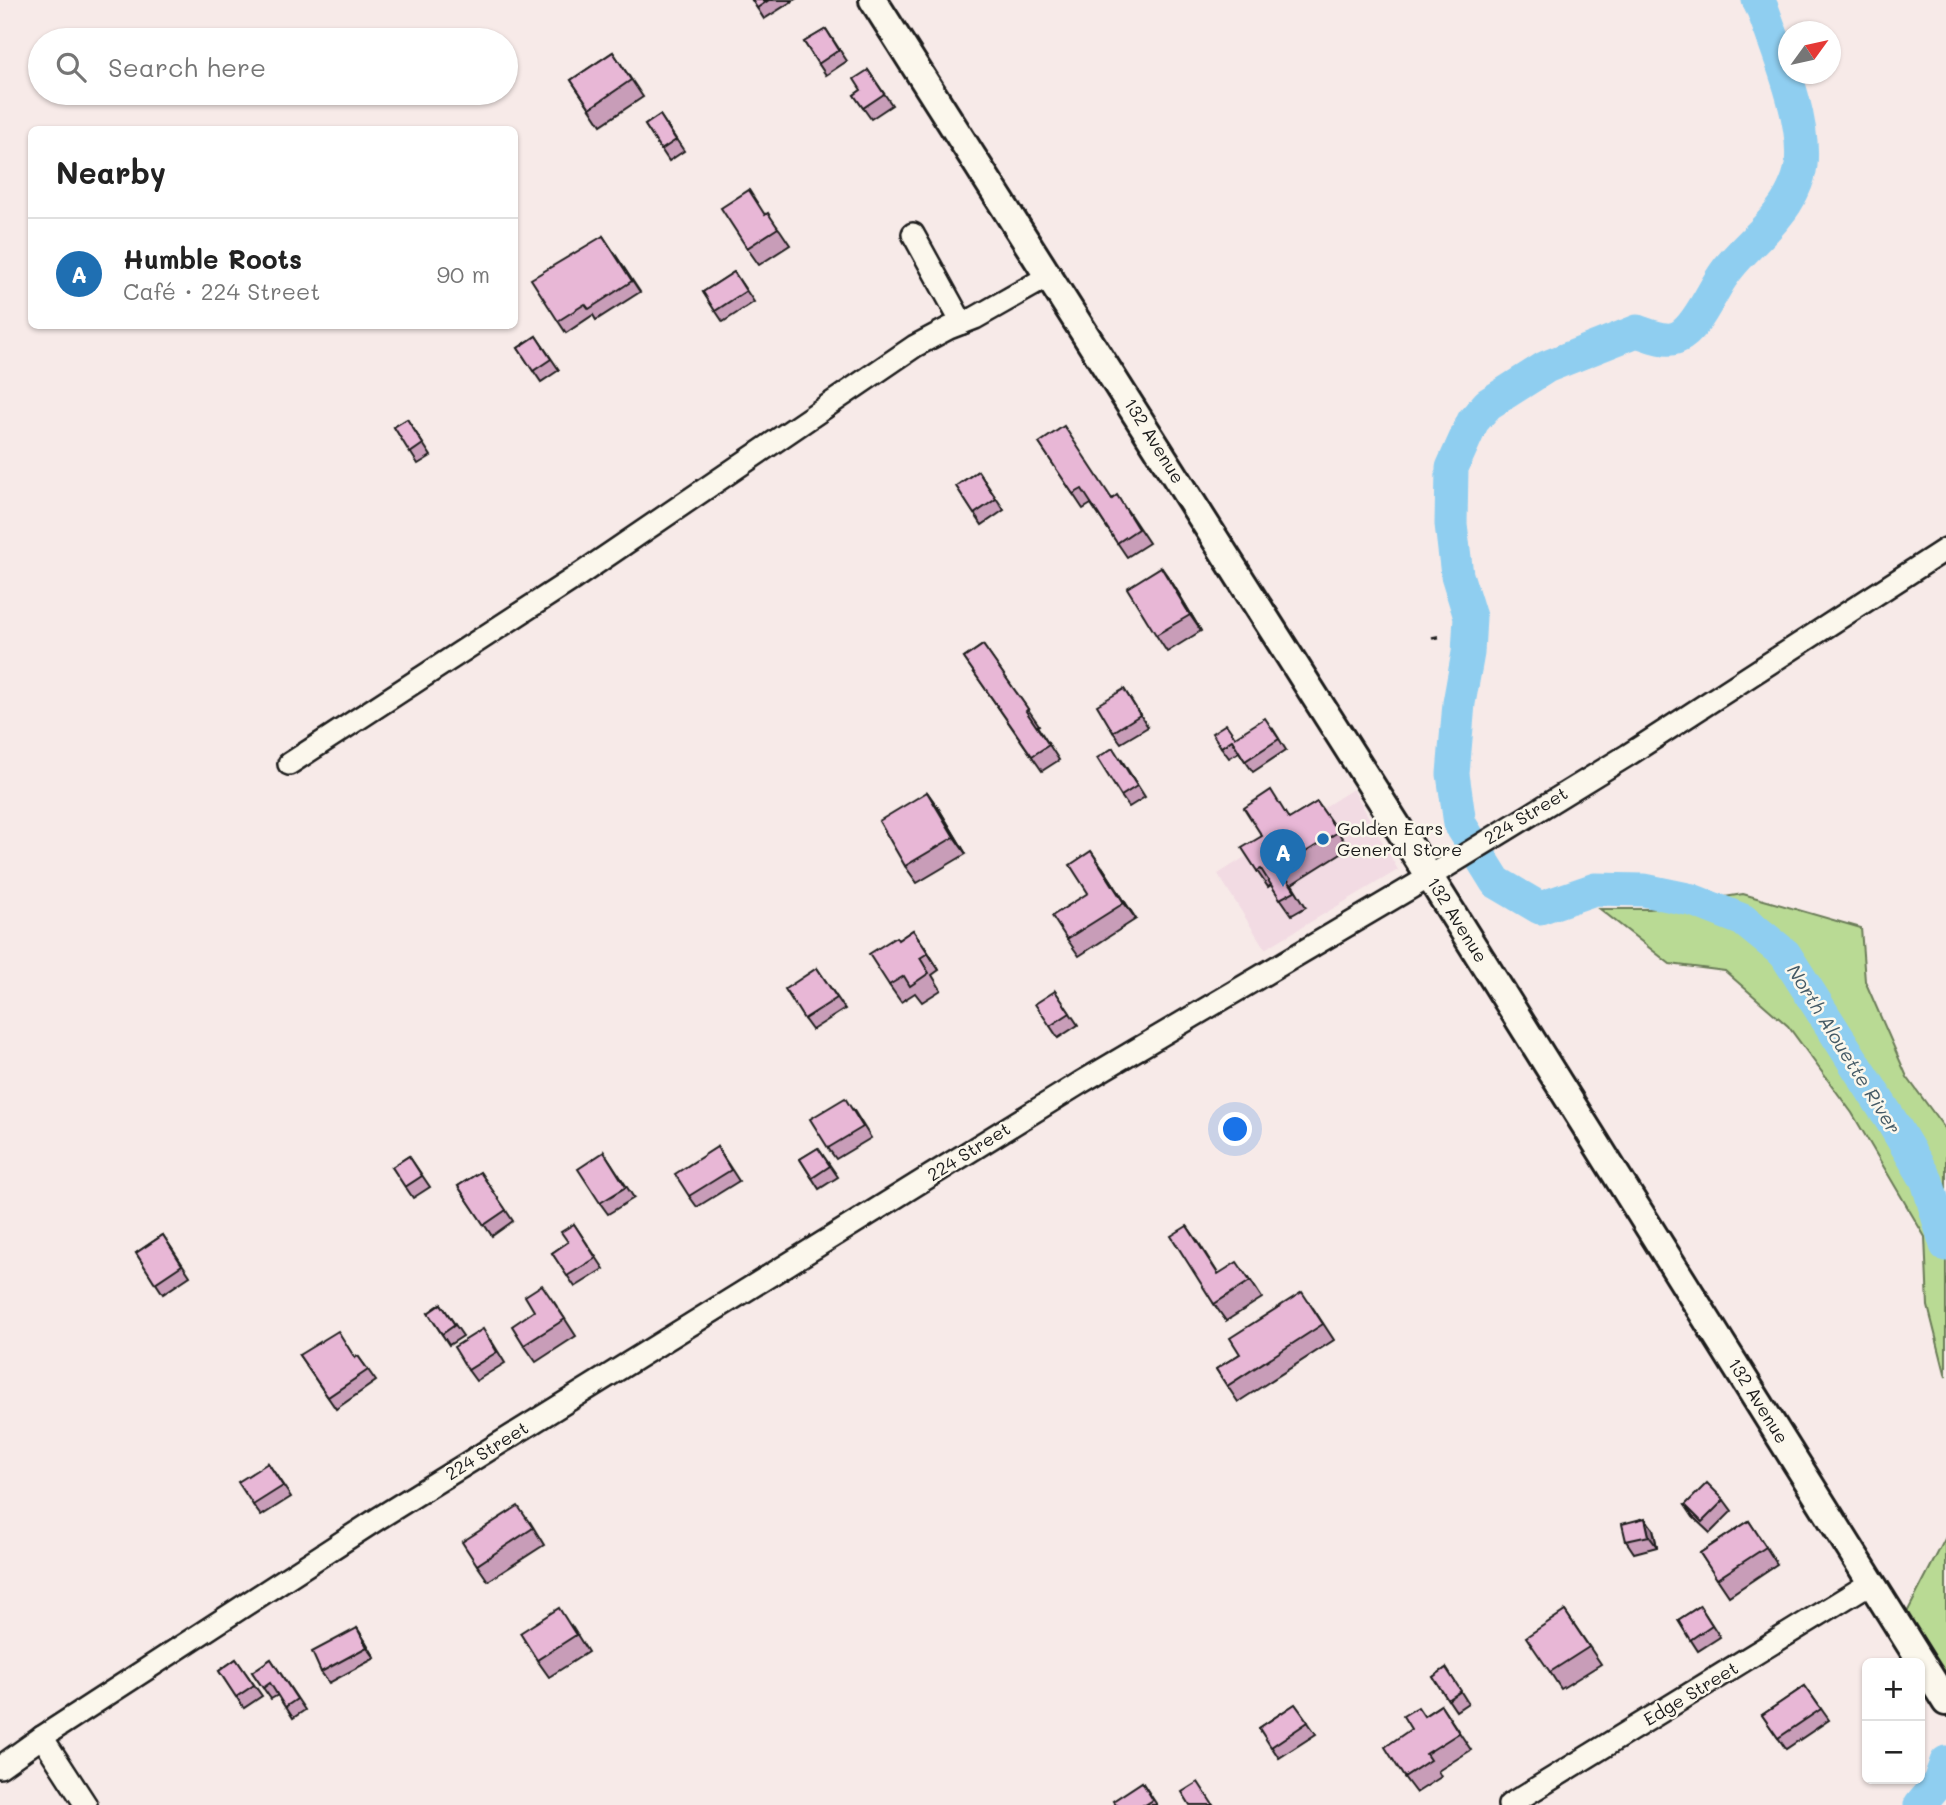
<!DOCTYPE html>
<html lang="en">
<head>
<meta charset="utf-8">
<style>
  :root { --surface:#fff; --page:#f6f6f6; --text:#222; --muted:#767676; --line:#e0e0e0; --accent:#1f6fb2 }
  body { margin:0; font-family:Mali,sans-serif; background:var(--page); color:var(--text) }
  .controls { position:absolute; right:21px; bottom:21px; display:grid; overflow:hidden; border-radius:10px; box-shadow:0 2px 5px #0004 }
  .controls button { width:63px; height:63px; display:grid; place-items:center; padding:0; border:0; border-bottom:2px solid var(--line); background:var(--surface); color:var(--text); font:35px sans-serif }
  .compass { position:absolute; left:1778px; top:21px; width:63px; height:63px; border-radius:50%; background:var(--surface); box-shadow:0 2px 5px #0004; rotate:57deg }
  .you { position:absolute; left:1236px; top:1130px; width:24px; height:24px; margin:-18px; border:5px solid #fff; border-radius:50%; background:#1a73e8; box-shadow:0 0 0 10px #1a73e833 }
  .badge { display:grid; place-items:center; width:46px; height:46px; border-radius:50%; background:var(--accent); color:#fff; font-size:23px; font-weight:700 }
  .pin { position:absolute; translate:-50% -58px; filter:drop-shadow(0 2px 4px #0008) }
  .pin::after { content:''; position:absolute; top:37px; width:24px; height:21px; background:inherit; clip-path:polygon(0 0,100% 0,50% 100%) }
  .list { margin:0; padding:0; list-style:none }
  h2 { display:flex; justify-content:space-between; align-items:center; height:91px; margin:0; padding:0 28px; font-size:30px }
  h2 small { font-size:23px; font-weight:400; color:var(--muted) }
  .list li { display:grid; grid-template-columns:46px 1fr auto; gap:21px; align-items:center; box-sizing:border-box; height:112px; padding:0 28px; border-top:2px solid var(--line) }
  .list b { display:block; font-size:26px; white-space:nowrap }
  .list p { margin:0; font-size:23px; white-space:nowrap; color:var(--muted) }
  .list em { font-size:23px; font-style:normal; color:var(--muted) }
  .icon { flex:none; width:38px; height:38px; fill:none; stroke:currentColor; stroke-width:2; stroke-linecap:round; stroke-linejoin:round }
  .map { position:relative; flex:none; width:1946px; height:1805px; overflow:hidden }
  .search { position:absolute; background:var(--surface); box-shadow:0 2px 5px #0004; left:28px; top:28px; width:490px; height:77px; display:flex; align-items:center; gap:18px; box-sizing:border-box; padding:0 24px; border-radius:38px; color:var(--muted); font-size:26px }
  .panel { position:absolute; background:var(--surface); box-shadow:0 2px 5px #0004; left:28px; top:126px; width:490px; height:203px; border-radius:10px }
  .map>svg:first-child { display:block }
</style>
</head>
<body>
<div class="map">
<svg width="1946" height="1805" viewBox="0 0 1946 1805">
  <rect width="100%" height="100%" fill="#f7eae8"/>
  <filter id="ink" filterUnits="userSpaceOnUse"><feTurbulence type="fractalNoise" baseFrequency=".0143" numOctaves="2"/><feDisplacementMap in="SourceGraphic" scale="14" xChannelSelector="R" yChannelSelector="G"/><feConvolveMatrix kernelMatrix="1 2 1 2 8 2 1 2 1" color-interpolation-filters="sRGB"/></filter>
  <g filter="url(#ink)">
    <polygon fill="#f2dbe3" points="1353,789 1398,870 1265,949 1218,874"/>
    <g fill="#b9da94" stroke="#6a7b58" stroke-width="2">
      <polygon points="1743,894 1861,928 1865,981 1907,1077 1946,1130 1946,1377 1928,1306 1925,1237 1852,1113 1788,1026 1725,971 1670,964 1600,909 1650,909"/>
      <polygon points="1946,1537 1946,1702 1899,1628"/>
    </g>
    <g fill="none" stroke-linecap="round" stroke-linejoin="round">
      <g stroke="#8fcef0" stroke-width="33">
        <path d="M1758,0L1763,10C1778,53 1806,119 1801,165C1799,181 1789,201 1779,213C1762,236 1737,253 1722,277C1711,293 1696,329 1678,337C1666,343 1649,335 1637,331L1546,367L1488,404L1473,421L1452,468L1451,524L1457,575L1470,617L1468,653L1459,703L1453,774L1460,824L1496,882L1540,908L1595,889L1644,890L1692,900L1743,920L1785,954L1894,1125L1927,1181L1946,1245"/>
        <polyline points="1920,1805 1939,1782 1946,1762"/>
      </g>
      <defs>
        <g id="minor">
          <polyline points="913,234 962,323"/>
          <polyline points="289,764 573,579 915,346 949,328 975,318 1049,276"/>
          <polyline points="42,1737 86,1805"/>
          <polyline points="0,1767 42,1737 379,1518 1080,1083 1429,877 1628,755 1946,549"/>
          <polyline points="1509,1805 1872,1582"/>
        </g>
        <polyline id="major" points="873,0 1441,895 1946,1702"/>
      </defs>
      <use href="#minor" stroke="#1c1c1c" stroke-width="26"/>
      <use href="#major" stroke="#1c1c1c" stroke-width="32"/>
      <polyline stroke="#1c1c1c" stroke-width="3.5" stroke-dasharray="7 5" stroke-linecap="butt" points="1432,638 1443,636"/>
      <use href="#minor" stroke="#fbf7ec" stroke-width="21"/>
      <use href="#major" stroke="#fbf7ec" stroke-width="26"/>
    </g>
    <g fill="#c89db8" stroke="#1c1c1c" stroke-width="2">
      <polygon points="752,0 794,0 764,19"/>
      <polygon points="826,29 847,61 826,75 804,42"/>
      <polygon points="613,52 643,97 601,125 571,80"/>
      <polygon points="868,70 892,105 871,119 854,95 861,90"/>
      <polygon points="660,115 684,151 669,161 645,125"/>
      <polygon points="766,214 780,230 790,245 759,265 747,248"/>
      <polygon points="603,236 640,292 596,320 593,315 566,333 558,321"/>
      <polygon points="734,272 754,302 723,322 703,292"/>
      <polygon points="536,336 559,370 541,382 518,348"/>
      <polygon points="407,419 431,456 418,464 394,427"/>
      <polygon points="1039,443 1127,510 1149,543 1127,557 1091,504 1083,509"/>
      <polygon points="978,471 1004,510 982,525 956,486"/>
      <polygon points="1161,567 1173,584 1201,631 1167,652 1156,635"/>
      <polygon points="983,645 1039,725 1037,726 1059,760 1042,771 964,658"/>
      <polygon points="1124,689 1148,727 1121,743 1113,732"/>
      <polygon points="1273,729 1286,750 1253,772 1239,752 1229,758 1221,747 1236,737"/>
      <polygon points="1121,759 1145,797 1129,807 1121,796"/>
      <polygon points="927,792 939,809 966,854 917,883 905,866"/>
      <polygon points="1317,802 1349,848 1292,884 1306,907 1292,915 1271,885 1268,887 1257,871 1290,819"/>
      <polygon points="1103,868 1136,919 1079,956 1067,939 1088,893"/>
      <polygon points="913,930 939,970 932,975 941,990 922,1002 915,993 901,1002 889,985 898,940"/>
      <polygon points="817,968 845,1009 812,1030 804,1019"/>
      <polygon points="1055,991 1078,1025 1058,1038 1050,1026"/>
      <polygon points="853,1109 871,1138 836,1159 828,1148"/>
      <polygon points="717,1147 739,1181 697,1207 689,1196"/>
      <polygon points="818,1148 838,1177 819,1189 800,1159"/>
      <polygon points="604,1152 634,1198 608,1214 600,1203"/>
      <polygon points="409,1156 430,1187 413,1198 392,1167"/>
      <polygon points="480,1172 513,1221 492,1236 458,1186"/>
      <polygon points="574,1224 604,1269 575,1287 552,1253 568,1242"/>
      <polygon points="1187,1226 1218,1274 1249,1278 1262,1298 1226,1321 1214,1304"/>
      <polygon points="163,1235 190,1276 163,1294 136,1253"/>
      <polygon points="554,1302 576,1336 536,1362 524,1345 534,1311"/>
      <polygon points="441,1304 463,1336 449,1345 428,1313"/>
      <polygon points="1313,1308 1334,1340 1238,1402 1216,1369"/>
      <polygon points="491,1340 505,1363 476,1381 468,1370"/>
      <polygon points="299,1355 355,1357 358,1356 376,1381 336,1409"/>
      <polygon points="268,1463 291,1497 261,1516 253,1505"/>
      <polygon points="1724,1500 1732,1511 1710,1533 1693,1517 1685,1505"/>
      <polygon points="1749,1521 1777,1564 1729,1596 1700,1553"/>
      <polygon points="530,1522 544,1545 488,1581 477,1565"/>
      <polygon points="1653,1529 1657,1547 1634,1553 1626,1541"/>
      <polygon points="1700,1606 1720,1637 1698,1651 1678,1620"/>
      <polygon points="1565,1611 1601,1664 1561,1689 1550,1672"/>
      <polygon points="571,1625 588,1652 549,1677 537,1660"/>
      <polygon points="357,1628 364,1639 375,1658 329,1683 321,1672"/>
      <polygon points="236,1659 262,1696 244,1708 219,1671"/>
      <polygon points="271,1659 305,1710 293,1718 278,1695 271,1699 252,1672"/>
      <polygon points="1446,1668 1468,1703 1456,1711 1433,1677"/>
      <polygon points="1805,1686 1829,1720 1786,1749 1762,1715"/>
      <polygon points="1295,1704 1316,1734 1279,1758 1259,1728"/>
      <polygon points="1441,1705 1471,1750 1438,1771 1441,1777 1416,1793 1404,1777 1411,1729 1424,1716"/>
      <polygon points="1142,1782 1157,1805 1116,1805"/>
    </g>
    <g fill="#a28096" stroke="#1c1c1c" stroke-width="2">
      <polygon points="1161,567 1173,584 1201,631 1190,615"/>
      <polygon points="927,792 939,809 966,854 954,837"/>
      <polygon points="1091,851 1103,868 1136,919 1124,903"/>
      <polygon points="913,930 925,947 939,970 928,953"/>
      <polygon points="1187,1226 1199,1243 1229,1291 1218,1274"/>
      <polygon points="1645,1518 1653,1529 1657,1547 1649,1536"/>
      <polygon points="357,1628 364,1639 375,1658 367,1647"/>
    </g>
    <g fill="#e8b7d6" stroke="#1c1c1c" stroke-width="2">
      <polygon points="752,0 769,0 757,8"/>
      <polygon points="826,29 839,50 818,64 804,42"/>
      <polygon points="613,52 631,80 590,108 571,80"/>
      <polygon points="868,70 884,94 863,108 854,95 861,90 854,79"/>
      <polygon points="660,115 676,140 661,150 645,125"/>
      <polygon points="749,190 765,215 768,213 778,228 747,248 721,208"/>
      <polygon points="603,236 632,281 589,309 585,304 558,321 531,279"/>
      <polygon points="734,272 746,291 715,311 703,292"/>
      <polygon points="536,336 551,359 533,371 518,348"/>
      <polygon points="407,419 423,444 410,453 394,427"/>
      <polygon points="1064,426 1112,499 1117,495 1138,529 1117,543 1082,489 1073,494 1039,443"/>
      <polygon points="978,471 996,499 974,514 956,486"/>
      <polygon points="1161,567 1190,615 1156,635 1127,588"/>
      <polygon points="983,645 1028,709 1026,711 1049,745 1032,756 964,658"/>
      <polygon points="1124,689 1140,715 1113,732 1097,705"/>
      <polygon points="1265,718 1279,739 1245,761 1232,740 1221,747 1212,733 1226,724 1235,737"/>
      <polygon points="1113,748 1137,786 1121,796 1097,758"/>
      <polygon points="1271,790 1289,819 1317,802 1338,832 1280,868 1295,891 1280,899 1261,869 1257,871 1242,848 1262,836 1244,808"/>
      <polygon points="927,792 954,837 905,866 879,821"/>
      <polygon points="1091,851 1124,903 1067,939 1052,916 1088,893 1070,865"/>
      <polygon points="913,930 928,953 920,958 929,973 910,986 904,976 889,985 869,954 896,937 898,940"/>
      <polygon points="817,968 837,998 804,1019 785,989"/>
      <polygon points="1055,991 1070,1013 1050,1026 1035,1004"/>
      <polygon points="845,1098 863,1127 828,1148 810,1119"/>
      <polygon points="717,1147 731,1170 689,1196 675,1174"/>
      <polygon points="818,1148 830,1166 812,1178 800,1159"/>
      <polygon points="604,1152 626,1187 600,1203 578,1169"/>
      <polygon points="409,1156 422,1176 405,1187 392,1167"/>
      <polygon points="480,1172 506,1210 484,1225 458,1186"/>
      <polygon points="574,1224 596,1258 567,1276 552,1253 568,1242 561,1232"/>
      <polygon points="1187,1226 1218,1274 1237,1262 1250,1281 1214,1304 1171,1236"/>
      <polygon points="163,1235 182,1265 155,1283 136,1253"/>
      <polygon points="542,1285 565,1319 524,1345 512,1326 534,1311 525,1296"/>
      <polygon points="1302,1292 1323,1324 1227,1386 1216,1369 1240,1354 1230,1338"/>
      <polygon points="441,1304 455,1325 442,1334 428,1313"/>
      <polygon points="483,1329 497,1352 468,1370 454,1347"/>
      <polygon points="338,1331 355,1358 358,1356 368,1370 328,1397 299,1355"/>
      <polygon points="268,1463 283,1486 253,1505 238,1482"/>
      <polygon points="1707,1483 1724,1500 1702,1522 1685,1505"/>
      <polygon points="518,1506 533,1528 477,1565 462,1542"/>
      <polygon points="1645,1518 1649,1536 1626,1541 1622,1524"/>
      <polygon points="1749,1521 1766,1547 1717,1579 1700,1553"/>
      <polygon points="1700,1606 1712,1625 1690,1640 1678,1620"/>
      <polygon points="559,1608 576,1635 537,1660 520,1633"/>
      <polygon points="1565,1611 1589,1647 1550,1672 1526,1637"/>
      <polygon points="357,1628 367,1647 321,1672 312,1652"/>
      <polygon points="236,1659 254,1685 236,1697 219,1671"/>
      <polygon points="271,1659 297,1699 285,1707 270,1683 263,1688 252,1672"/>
      <polygon points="1446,1668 1461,1691 1448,1700 1433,1677"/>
      <polygon points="1805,1686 1821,1709 1778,1738 1762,1715"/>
      <polygon points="1295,1704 1308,1722 1271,1747 1259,1728"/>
      <polygon points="1441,1705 1459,1733 1426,1754 1430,1760 1404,1777 1385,1747 1411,1729 1403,1716 1418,1707 1424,1716"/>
      <polygon points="1142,1782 1153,1800 1145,1805 1116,1805 1113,1801"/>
      <polygon points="1198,1782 1213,1805 1190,1805 1182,1792"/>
    </g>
  </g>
  <circle fill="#1f6fb2" stroke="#fbf7ec" stroke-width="2.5" cx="1323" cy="839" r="7"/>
  <g text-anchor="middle" stroke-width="5" stroke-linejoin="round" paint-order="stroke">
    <g font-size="18" fill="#1c1c1c" stroke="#fbf7ec">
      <text transform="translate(1154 441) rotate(58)" y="6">132 Avenue</text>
      <text transform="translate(1526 816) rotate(-31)" y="6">224 Street</text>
      <text transform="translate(1457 920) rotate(58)" y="6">132 Avenue</text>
      <text transform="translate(969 1152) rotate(-32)" y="6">224 Street</text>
      <text transform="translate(1758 1401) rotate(58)" y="6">132 Avenue</text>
      <text transform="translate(487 1451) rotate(-32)" y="6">224 Street</text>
      <text transform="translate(1691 1694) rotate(-31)" y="6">Edge Street</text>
    </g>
    <g font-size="18" fill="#1c1c1c" stroke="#fbf7ec" text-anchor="start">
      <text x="1337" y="835">Golden Ears<tspan x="1337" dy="21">General Store</tspan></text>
    </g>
    <g font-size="19" font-style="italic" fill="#445a66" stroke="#fbf7ec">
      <text transform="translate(1844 1049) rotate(58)" y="7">North Alouette River</text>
    </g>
  </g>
</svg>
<div class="controls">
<button>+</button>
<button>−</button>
</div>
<svg class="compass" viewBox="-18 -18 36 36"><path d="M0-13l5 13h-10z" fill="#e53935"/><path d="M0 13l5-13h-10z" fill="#767676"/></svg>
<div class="you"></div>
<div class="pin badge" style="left:1283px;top:887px">A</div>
<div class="search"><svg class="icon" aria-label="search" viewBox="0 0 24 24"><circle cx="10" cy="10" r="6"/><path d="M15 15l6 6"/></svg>Search here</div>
<section class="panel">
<h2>Nearby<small></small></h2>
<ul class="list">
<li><span class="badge">A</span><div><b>Humble Roots</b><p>Café · 224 Street</p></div><em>90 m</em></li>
</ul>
</section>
</div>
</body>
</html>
